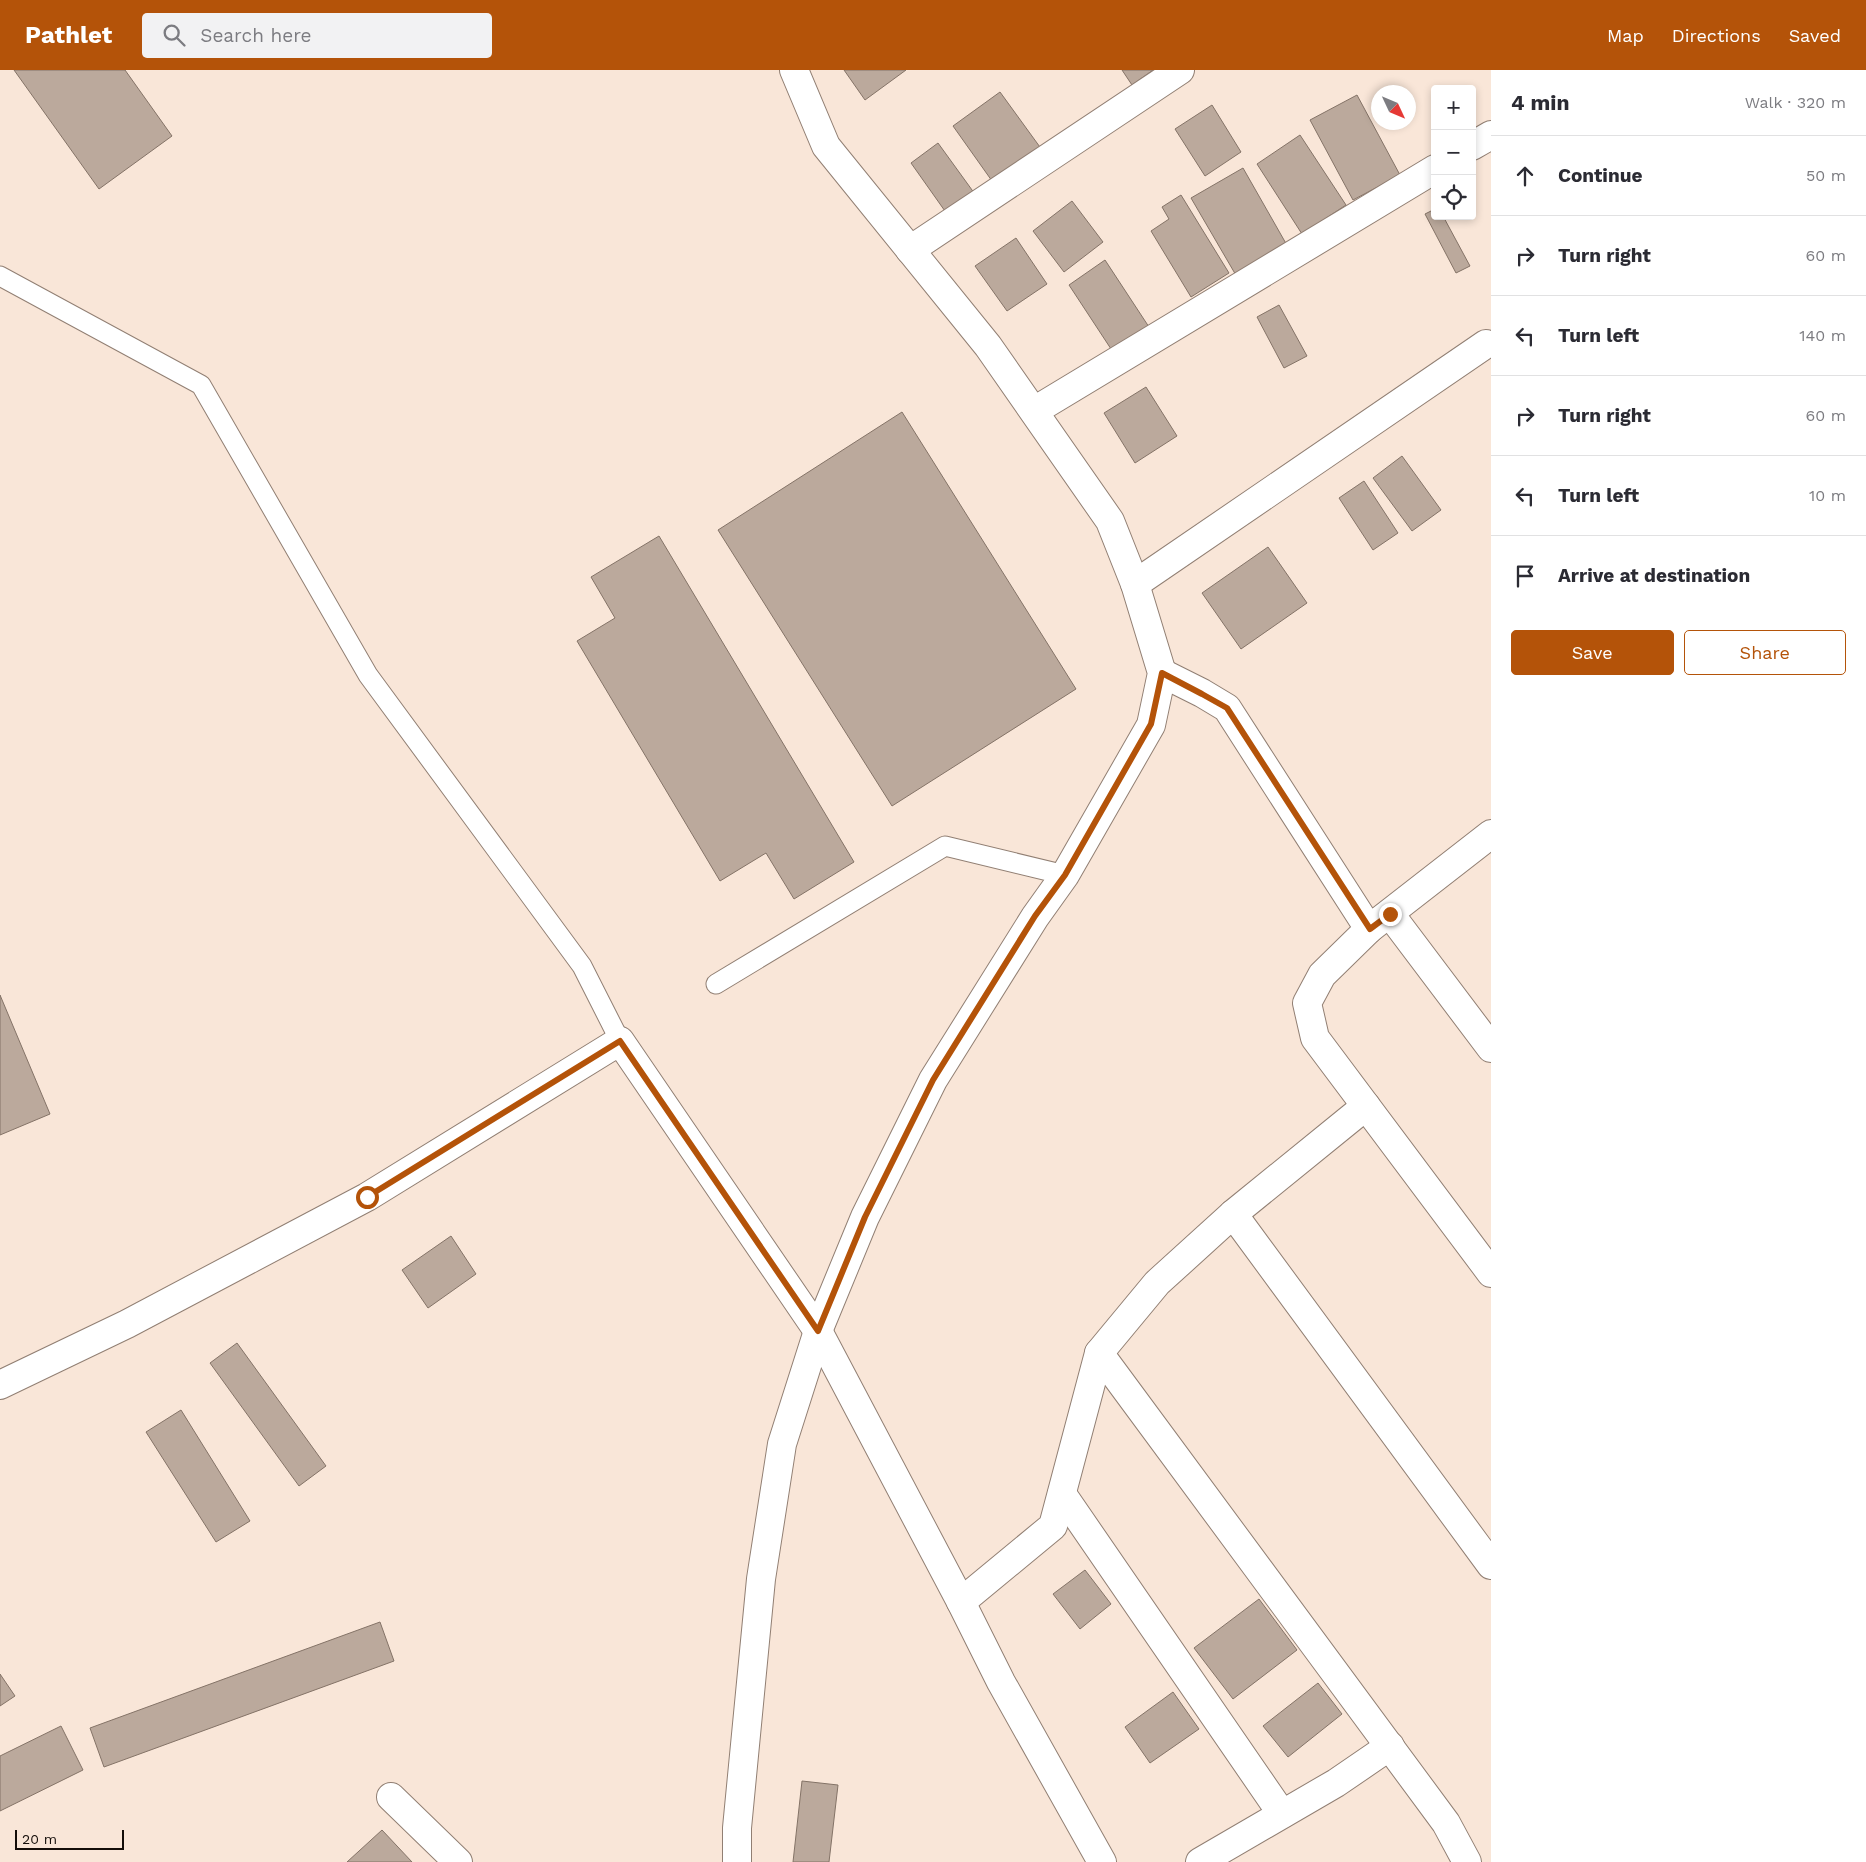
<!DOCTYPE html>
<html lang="en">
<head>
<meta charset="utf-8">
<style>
  :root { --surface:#fff; --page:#f2f2f3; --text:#2b2b33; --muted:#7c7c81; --line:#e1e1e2; --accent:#b45309 }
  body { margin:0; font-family:"Work Sans",sans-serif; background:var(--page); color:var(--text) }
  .controls { position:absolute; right:15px; top:15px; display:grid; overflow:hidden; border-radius:5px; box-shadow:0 2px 8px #0003 }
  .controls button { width:45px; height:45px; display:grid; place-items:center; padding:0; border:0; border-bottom:1px solid var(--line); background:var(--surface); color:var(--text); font:25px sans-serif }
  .compass { position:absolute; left:1371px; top:15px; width:45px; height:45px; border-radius:50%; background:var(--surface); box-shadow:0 2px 8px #0003; rotate:134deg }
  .scale { position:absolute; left:15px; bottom:12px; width:109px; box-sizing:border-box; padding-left:5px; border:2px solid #140d09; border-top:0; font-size:14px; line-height:18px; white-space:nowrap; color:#140d09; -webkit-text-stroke:4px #f9e6d8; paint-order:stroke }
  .stop { position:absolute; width:15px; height:15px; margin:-11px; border:4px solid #b45309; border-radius:50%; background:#fff }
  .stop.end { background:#b45309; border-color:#fff; box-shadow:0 1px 5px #0008 }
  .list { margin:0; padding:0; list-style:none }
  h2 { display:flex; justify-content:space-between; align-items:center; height:65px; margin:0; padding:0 20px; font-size:21px }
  h2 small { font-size:16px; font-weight:400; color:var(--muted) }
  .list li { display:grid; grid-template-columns:32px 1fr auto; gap:15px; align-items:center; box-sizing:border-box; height:80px; padding:0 20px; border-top:1px solid var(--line) }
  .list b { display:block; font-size:19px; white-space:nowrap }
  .list em { font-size:16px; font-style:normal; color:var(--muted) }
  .actions { display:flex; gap:10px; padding:15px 20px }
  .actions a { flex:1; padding:11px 0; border:1px solid var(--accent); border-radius:5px; text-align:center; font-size:18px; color:var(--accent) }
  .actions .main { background:var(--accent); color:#fff }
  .icon { flex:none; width:28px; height:28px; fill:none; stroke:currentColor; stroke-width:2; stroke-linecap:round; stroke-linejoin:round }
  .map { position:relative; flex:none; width:1491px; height:1792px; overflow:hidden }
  header { display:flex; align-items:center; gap:30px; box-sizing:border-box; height:70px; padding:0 25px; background:var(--accent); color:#fff }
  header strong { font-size:24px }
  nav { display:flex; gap:28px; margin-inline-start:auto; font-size:18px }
  .search { width:350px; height:45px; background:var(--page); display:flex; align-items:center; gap:12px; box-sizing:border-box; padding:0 18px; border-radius:5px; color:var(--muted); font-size:19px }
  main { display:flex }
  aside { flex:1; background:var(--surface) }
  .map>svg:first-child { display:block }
</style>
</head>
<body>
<header>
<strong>Pathlet</strong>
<div class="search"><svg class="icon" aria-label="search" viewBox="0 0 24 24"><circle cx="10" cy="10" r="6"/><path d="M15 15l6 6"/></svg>Search here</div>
<nav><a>Map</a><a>Directions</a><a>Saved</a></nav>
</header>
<main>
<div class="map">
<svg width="1491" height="1792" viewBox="0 0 1491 1792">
  <rect width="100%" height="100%" fill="#f9e6d8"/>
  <g fill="#bba99c" stroke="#847367">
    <polygon points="14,0 125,0 172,66 99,119"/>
    <polygon points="844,0 906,0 865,30"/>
    <polygon points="1122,0 1153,0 1132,15"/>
    <polygon points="1000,22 1045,84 997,118 953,56"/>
    <polygon points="1357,25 1400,105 1353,130 1310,50"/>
    <polygon points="1212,35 1241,82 1205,106 1175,59"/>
    <polygon points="1300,65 1346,135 1302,164 1257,94"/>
    <polygon points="938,73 980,131 952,151 911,93"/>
    <polygon points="1243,98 1288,177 1237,207 1191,128"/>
    <polygon points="1181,125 1229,203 1191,227 1151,161 1169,149 1162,137"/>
    <polygon points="1072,131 1103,172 1064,202 1033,161"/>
    <polygon points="1435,139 1435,146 1443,146 1470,196 1456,203 1425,144"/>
    <polygon points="1016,168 1047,214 1007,241 975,196"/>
    <polygon points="1105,190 1149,257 1113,282 1069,215"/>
    <polygon points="1279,235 1307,286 1284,298 1257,247"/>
    <polygon points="1146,317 1177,366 1135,393 1104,343"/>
    <polygon points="902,342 1076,619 892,736 718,460"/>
    <polygon points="1402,386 1441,440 1412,461 1373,408"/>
    <polygon points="1364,411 1398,463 1373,480 1339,428"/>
    <polygon points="659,466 854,792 794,829 766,783 720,811 577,571 615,548 591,507"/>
    <polygon points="1268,477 1307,533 1241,579 1202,523"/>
    <polygon points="0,925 50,1044 0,1065"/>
    <polygon points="451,1166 476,1204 428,1238 402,1200"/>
    <polygon points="237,1273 326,1396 299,1416 210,1293"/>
    <polygon points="181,1340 250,1451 216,1472 146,1362"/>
    <polygon points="1085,1500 1111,1534 1080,1559 1053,1524"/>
    <polygon points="1259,1529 1297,1580 1233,1629 1194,1578"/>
    <polygon points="380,1552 394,1591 104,1697 90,1658"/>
    <polygon points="0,1604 15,1626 0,1636"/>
    <polygon points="1318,1613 1342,1644 1288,1687 1263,1656"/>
    <polygon points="1173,1622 1199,1659 1150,1693 1125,1657"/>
    <polygon points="61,1656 83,1700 0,1741 0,1686"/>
    <polygon points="802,1711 838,1715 829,1792 793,1792"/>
    <polygon points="382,1760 412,1792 347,1792"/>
  </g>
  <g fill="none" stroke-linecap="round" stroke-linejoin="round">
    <defs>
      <g id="service">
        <polyline points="0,206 201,315 368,605 582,896 620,971"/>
        <polyline points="716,914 945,776 1065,805"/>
      </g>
      <g id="minor">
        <polyline points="1472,76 1491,65"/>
        <polyline points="910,180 1180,0"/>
        <polyline points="1034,341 1435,99"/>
        <polyline points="1135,514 1486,274"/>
        <polyline points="1162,603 1202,623 1227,638 1369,859 1491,764"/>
        <polyline points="1390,844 1491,978"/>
        <polyline points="1369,859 1322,905 1307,933 1315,968 1491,1203"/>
        <polyline points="1233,1144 1491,1495"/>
        <polyline points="1099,1283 1446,1753 1467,1792"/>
        <polyline points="0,1315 127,1254 367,1127 620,971 818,1261"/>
        <polyline points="1062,1424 1282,1744"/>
        <polyline points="961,1532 1053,1456 1099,1283 1157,1213 1233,1144 1366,1036"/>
        <polyline points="391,1727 458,1792"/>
        <polyline points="1200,1792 1336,1713 1390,1676"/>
      </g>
      <polyline id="tertiary" points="818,1261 961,1532 1001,1612 1102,1792"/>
      <polyline id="secondary" points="737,1792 737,1758 761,1509 782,1374 818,1261 865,1147 933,1010 1035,847 1065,805 1151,655 1162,603 1135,514 1110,451 988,276 826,76 794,0"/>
    </defs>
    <use href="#service" stroke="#917f73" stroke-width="21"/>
    <use href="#minor" stroke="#917f73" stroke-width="30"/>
    <use href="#tertiary" stroke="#917f73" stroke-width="30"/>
    <use href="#secondary" stroke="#917f73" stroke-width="30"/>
    <use href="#service" stroke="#fff" stroke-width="19"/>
    <use href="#minor" stroke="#fff" stroke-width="28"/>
    <use href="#tertiary" stroke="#fff" stroke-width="28"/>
    <use href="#secondary" stroke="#fff" stroke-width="28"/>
  </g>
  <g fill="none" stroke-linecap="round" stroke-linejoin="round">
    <polyline stroke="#b45309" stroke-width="6" points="367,1127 620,971 818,1261 865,1147 933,1010 1035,846 1065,805 1151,654 1162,603 1202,624 1227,638 1370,859 1390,844"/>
  </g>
</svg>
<div class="controls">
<button>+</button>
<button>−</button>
<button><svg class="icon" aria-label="locate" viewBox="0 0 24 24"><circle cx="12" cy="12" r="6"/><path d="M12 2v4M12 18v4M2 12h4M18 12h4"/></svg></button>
</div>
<svg class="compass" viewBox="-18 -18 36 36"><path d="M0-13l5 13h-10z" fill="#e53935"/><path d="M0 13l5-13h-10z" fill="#7c7c81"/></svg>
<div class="scale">20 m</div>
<div class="stop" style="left:367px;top:1127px"></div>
<div class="stop end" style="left:1390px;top:844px"></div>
</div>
<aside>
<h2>4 min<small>Walk · 320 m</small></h2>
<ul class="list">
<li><svg class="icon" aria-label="ahead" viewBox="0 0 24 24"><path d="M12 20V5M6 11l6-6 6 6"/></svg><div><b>Continue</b></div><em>50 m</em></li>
<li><svg class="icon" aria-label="right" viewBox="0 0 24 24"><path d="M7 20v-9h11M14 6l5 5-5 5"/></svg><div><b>Turn right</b></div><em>60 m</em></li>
<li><svg class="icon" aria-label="left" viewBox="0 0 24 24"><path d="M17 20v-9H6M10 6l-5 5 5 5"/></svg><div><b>Turn left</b></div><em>140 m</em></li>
<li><svg class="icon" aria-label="right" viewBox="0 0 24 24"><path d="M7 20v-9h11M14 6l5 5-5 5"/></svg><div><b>Turn right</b></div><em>60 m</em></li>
<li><svg class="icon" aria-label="left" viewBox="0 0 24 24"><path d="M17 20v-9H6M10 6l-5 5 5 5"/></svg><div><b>Turn left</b></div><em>10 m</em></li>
<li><svg class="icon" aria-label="arrive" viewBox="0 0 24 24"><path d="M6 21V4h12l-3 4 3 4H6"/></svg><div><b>Arrive at destination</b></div></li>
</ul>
<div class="actions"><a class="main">Save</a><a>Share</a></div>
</aside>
</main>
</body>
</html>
